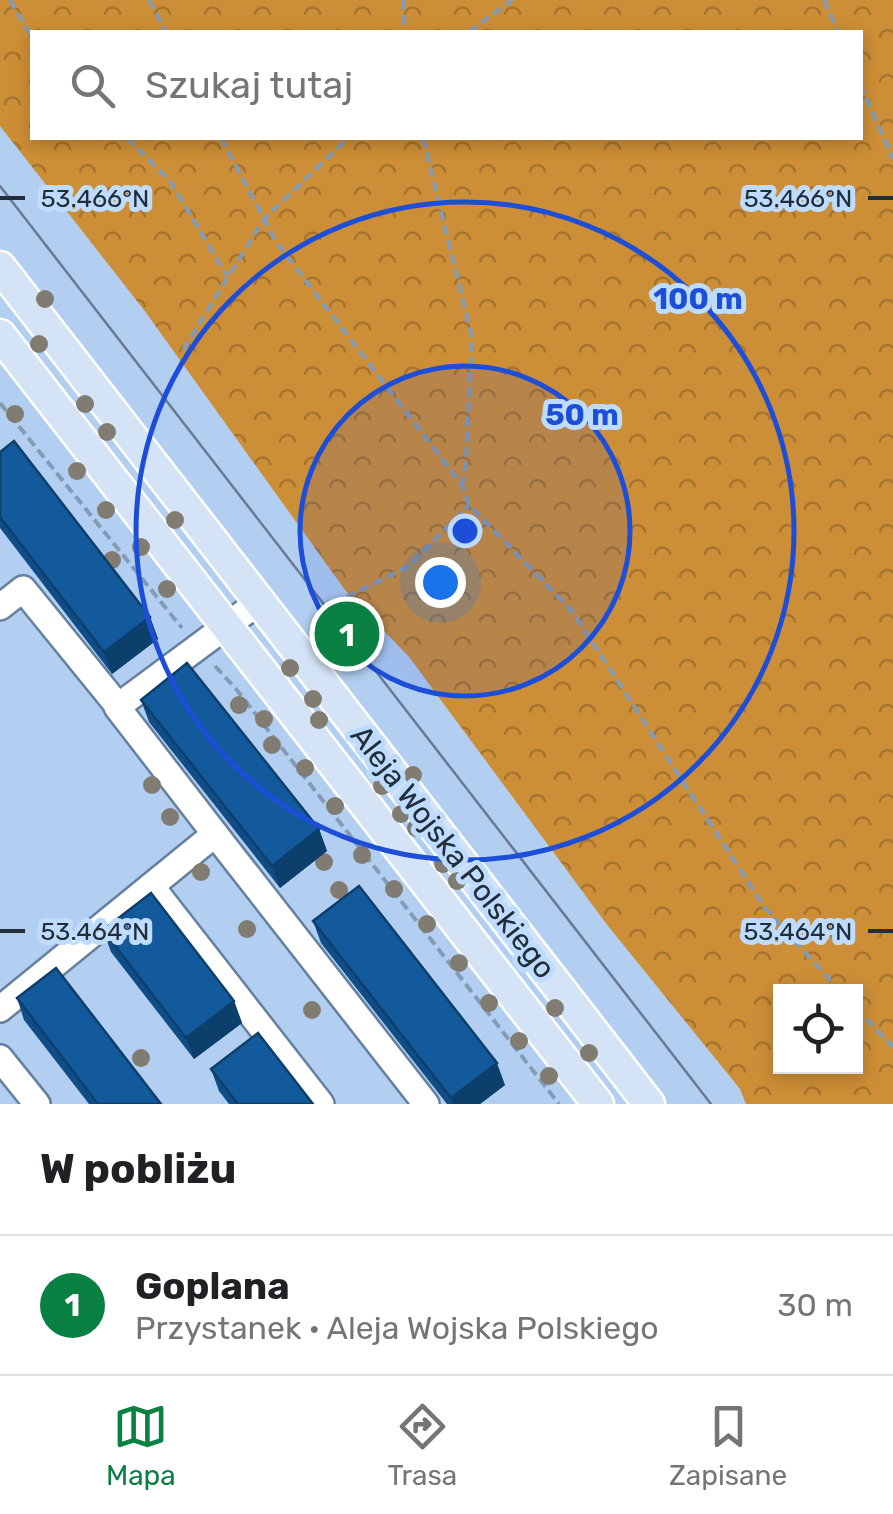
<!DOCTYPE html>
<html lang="pl">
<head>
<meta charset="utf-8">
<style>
  :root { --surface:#fff; --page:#f2f2f2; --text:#202124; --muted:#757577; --line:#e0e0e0; --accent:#0b8043 }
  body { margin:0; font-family:Rubik,sans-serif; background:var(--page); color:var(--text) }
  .controls { position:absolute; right:30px; bottom:30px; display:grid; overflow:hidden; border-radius:0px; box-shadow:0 5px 15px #0003 }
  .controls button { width:90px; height:90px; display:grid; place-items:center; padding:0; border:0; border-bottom:2px solid var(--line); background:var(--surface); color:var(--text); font:50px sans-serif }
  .you { position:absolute; left:440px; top:582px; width:35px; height:35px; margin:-25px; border:8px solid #fff; border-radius:50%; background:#1a73e8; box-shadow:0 0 0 15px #1a73e833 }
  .badge { display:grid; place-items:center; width:65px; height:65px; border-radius:50%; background:var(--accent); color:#fff; font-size:32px; font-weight:700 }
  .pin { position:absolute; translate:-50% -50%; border:5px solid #fff; box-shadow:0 2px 10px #0006 }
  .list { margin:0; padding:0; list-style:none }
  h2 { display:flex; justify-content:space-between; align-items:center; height:130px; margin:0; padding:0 40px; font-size:42px }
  h2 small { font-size:32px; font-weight:400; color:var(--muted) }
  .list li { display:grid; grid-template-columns:65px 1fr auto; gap:30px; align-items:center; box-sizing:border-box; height:140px; padding:0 40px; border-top:2px solid var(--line) }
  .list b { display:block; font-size:38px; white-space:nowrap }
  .list p { margin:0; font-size:32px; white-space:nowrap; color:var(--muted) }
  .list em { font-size:32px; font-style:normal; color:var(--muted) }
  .icon { flex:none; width:55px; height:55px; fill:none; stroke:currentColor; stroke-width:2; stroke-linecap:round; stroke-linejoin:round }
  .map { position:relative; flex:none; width:893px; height:1104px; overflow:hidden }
  .search { position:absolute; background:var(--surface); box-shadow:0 5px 15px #0003; left:30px; right:30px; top:30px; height:110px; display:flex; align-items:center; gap:25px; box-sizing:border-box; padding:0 35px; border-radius:0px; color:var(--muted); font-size:38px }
  .sheet { height:270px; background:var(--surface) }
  nav { display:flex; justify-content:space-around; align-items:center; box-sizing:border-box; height:140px; border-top:2px solid var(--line); background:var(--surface); font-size:28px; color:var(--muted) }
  nav a { display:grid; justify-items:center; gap:5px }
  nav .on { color:var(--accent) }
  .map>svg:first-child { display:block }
</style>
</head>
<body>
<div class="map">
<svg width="893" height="1104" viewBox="0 0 893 1104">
  <defs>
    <pattern id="forest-crowns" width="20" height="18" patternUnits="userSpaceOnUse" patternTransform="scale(2.5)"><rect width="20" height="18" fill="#cc8e36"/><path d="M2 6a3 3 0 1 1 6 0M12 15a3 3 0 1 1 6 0" fill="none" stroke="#a5742f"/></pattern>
  </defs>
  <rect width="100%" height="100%" fill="#b2cff1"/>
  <path fill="url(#forest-crowns)" fill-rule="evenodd" d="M0,0H893V1104H746L740,1089L608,926L409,657L345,590L144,310L0,126ZM32,32H860V138H32ZM780,992H856V1066H780Z"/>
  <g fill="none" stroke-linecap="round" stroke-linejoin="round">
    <defs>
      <g id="minor">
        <polyline points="0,607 23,589 118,706"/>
        <polyline points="215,834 426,1104"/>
        <polyline points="151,886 321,1104"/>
        <polyline points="0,1009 215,834 117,707 260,601"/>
        <polyline points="0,1058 37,1104"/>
      </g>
      <g id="major">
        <polyline points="0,267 649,1104"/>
        <polyline points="0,335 598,1104"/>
      </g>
    </defs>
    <use href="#minor" stroke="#65809f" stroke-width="30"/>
    <use href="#major" stroke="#fff" stroke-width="35"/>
    <g stroke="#849bb6" stroke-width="4" stroke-dasharray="10 5" stroke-linecap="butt">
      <polyline points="10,0 32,37"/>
      <polyline points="149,0 166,32"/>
      <polyline points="403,0 405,32"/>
      <polyline points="824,0 838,32"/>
      <polyline points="469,32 512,0"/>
      <polyline points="860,84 893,159"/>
      <polyline points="127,138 170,181 227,276"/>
      <polyline points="221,138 276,242 462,485 469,505 572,611 765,908 841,992"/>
      <polyline points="423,138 472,337 466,461 462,485"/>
      <polyline points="183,350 264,219 348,138"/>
      <polyline points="0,403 182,628"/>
      <polyline points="333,604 409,566 469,505"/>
      <polyline points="215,666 236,689 559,1104"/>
      <polyline points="856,1008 893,1047"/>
    </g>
    <use href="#minor" stroke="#fff" stroke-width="25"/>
    <use href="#major" stroke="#d4e4f6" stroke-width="30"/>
    <polyline stroke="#677a91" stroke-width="2.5" points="0,186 711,1104"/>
  </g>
  <g fill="#817c71">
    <circle cx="45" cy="299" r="9"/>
    <circle cx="39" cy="344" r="9"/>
    <circle cx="85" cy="404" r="9"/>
    <circle cx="15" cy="414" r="9"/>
    <circle cx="107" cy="432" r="9"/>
    <circle cx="77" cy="471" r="9"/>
    <circle cx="106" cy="510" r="9"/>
    <circle cx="175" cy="520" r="9"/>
    <circle cx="141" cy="547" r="9"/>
    <circle cx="112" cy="560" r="9"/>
    <circle cx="167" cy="589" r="9"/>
    <circle cx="290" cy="668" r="9"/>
    <circle cx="313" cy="699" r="9"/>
    <circle cx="239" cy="705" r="9"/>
    <circle cx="264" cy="719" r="9"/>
    <circle cx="319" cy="720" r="9"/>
    <circle cx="272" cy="745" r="9"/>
    <circle cx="305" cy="768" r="9"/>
    <circle cx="413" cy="775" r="9"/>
    <circle cx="152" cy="785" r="9"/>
    <circle cx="382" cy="786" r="9"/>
    <circle cx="335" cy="806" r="9"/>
    <circle cx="401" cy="814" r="9"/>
    <circle cx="170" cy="817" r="9"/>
    <circle cx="416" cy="828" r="9"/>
    <circle cx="362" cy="855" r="9"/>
    <circle cx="324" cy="862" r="9"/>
    <circle cx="443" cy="864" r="9"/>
    <circle cx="201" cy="872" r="9"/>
    <circle cx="457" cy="881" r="9"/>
    <circle cx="394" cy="889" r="9"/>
    <circle cx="339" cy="890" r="9"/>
    <circle cx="427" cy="924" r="9"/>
    <circle cx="247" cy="929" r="9"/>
    <circle cx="459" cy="963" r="9"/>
    <circle cx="489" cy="1003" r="9"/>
    <circle cx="555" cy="1008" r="9"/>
    <circle cx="312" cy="1010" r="9"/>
    <circle cx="519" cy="1041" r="9"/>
    <circle cx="589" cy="1053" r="9"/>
    <circle cx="141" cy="1058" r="9"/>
    <circle cx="549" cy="1076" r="9"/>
  </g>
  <g fill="#104d86">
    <polygon points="0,452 150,617 158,639 112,674 0,528"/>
    <polygon points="141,700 319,829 327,851 280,888 149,722"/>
    <polygon points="313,921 505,1085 480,1104 447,1104 321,943"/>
    <polygon points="103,930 234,1001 242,1023 194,1059 111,952"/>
    <polygon points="17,998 161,1104 89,1104 24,1020"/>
    <polygon points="211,1069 313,1104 229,1104 219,1091"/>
  </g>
  <g fill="#0d3f6d">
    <polygon points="150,617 158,639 112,674 104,652"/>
    <polygon points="319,829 327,851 280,888 272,866"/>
    <polygon points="234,1001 242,1023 194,1059 186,1038"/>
    <polygon points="497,1063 505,1085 480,1104 453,1104 451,1098"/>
  </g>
  <g fill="#135a9c" stroke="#0d3f6d" stroke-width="2.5">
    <polygon points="14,441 150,617 104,652 0,517 0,452"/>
    <polygon points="187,663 319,829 272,866 141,700"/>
    <polygon points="359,886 497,1063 451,1098 313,921"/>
    <polygon points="151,893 234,1001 186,1038 103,930"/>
    <polygon points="56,968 161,1104 98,1104 17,998"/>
    <polygon points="258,1033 313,1104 238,1104 211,1069"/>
  </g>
  <path fill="none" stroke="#222d3a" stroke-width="4" d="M0,198H25M868,198H893M0,931H25M868,931H893"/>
  <circle cx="465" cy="531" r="165" fill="#1d4ed8" fill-opacity=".12"/>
  <g fill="none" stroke="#1d4ed8" stroke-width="5">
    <circle cx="465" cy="531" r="165"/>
    <circle cx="465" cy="531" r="329"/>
  </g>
  <g text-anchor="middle" stroke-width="10" stroke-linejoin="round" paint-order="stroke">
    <g font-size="30" fill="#222d3a" stroke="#bedcff">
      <text transform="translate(453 852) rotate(52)" y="10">Aleja Wojska Polskiego</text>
    </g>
  </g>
  <g font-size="25" text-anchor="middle" fill="#222d3a" stroke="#bedcff" stroke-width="10" stroke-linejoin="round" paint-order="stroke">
    <text x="95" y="207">53.466°N</text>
    <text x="798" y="207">53.466°N</text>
    <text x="95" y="940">53.464°N</text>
    <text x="798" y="940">53.464°N</text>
  </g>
  <circle cx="465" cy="531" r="15" fill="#1d4ed8" stroke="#bedcff" stroke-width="5"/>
  <g font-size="30" text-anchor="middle" font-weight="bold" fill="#1d4ed8" stroke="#bedcff" stroke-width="10" stroke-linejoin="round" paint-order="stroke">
    <text x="698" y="309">100 m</text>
    <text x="582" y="425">50 m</text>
  </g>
</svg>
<div class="controls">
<button><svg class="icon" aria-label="locate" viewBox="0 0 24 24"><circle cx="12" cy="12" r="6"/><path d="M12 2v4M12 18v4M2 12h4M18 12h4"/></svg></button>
</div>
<div class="you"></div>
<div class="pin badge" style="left:347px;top:634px">1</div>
<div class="search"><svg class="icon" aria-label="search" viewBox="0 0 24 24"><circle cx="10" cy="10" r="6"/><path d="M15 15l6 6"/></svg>Szukaj tutaj</div>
</div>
<section class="sheet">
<h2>W pobliżu<small></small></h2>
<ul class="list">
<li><span class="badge">1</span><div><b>Goplana</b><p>Przystanek · Aleja Wojska Polskiego</p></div><em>30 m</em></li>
</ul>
</section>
<nav>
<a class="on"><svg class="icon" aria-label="map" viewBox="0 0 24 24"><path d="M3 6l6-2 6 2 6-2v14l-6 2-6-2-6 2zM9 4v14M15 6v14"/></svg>Mapa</a>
<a><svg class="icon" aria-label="directions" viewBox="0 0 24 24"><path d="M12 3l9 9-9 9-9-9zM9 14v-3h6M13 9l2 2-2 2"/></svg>Trasa</a>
<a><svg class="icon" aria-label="saved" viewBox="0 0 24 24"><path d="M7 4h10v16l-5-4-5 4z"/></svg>Zapisane</a>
</nav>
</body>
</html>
